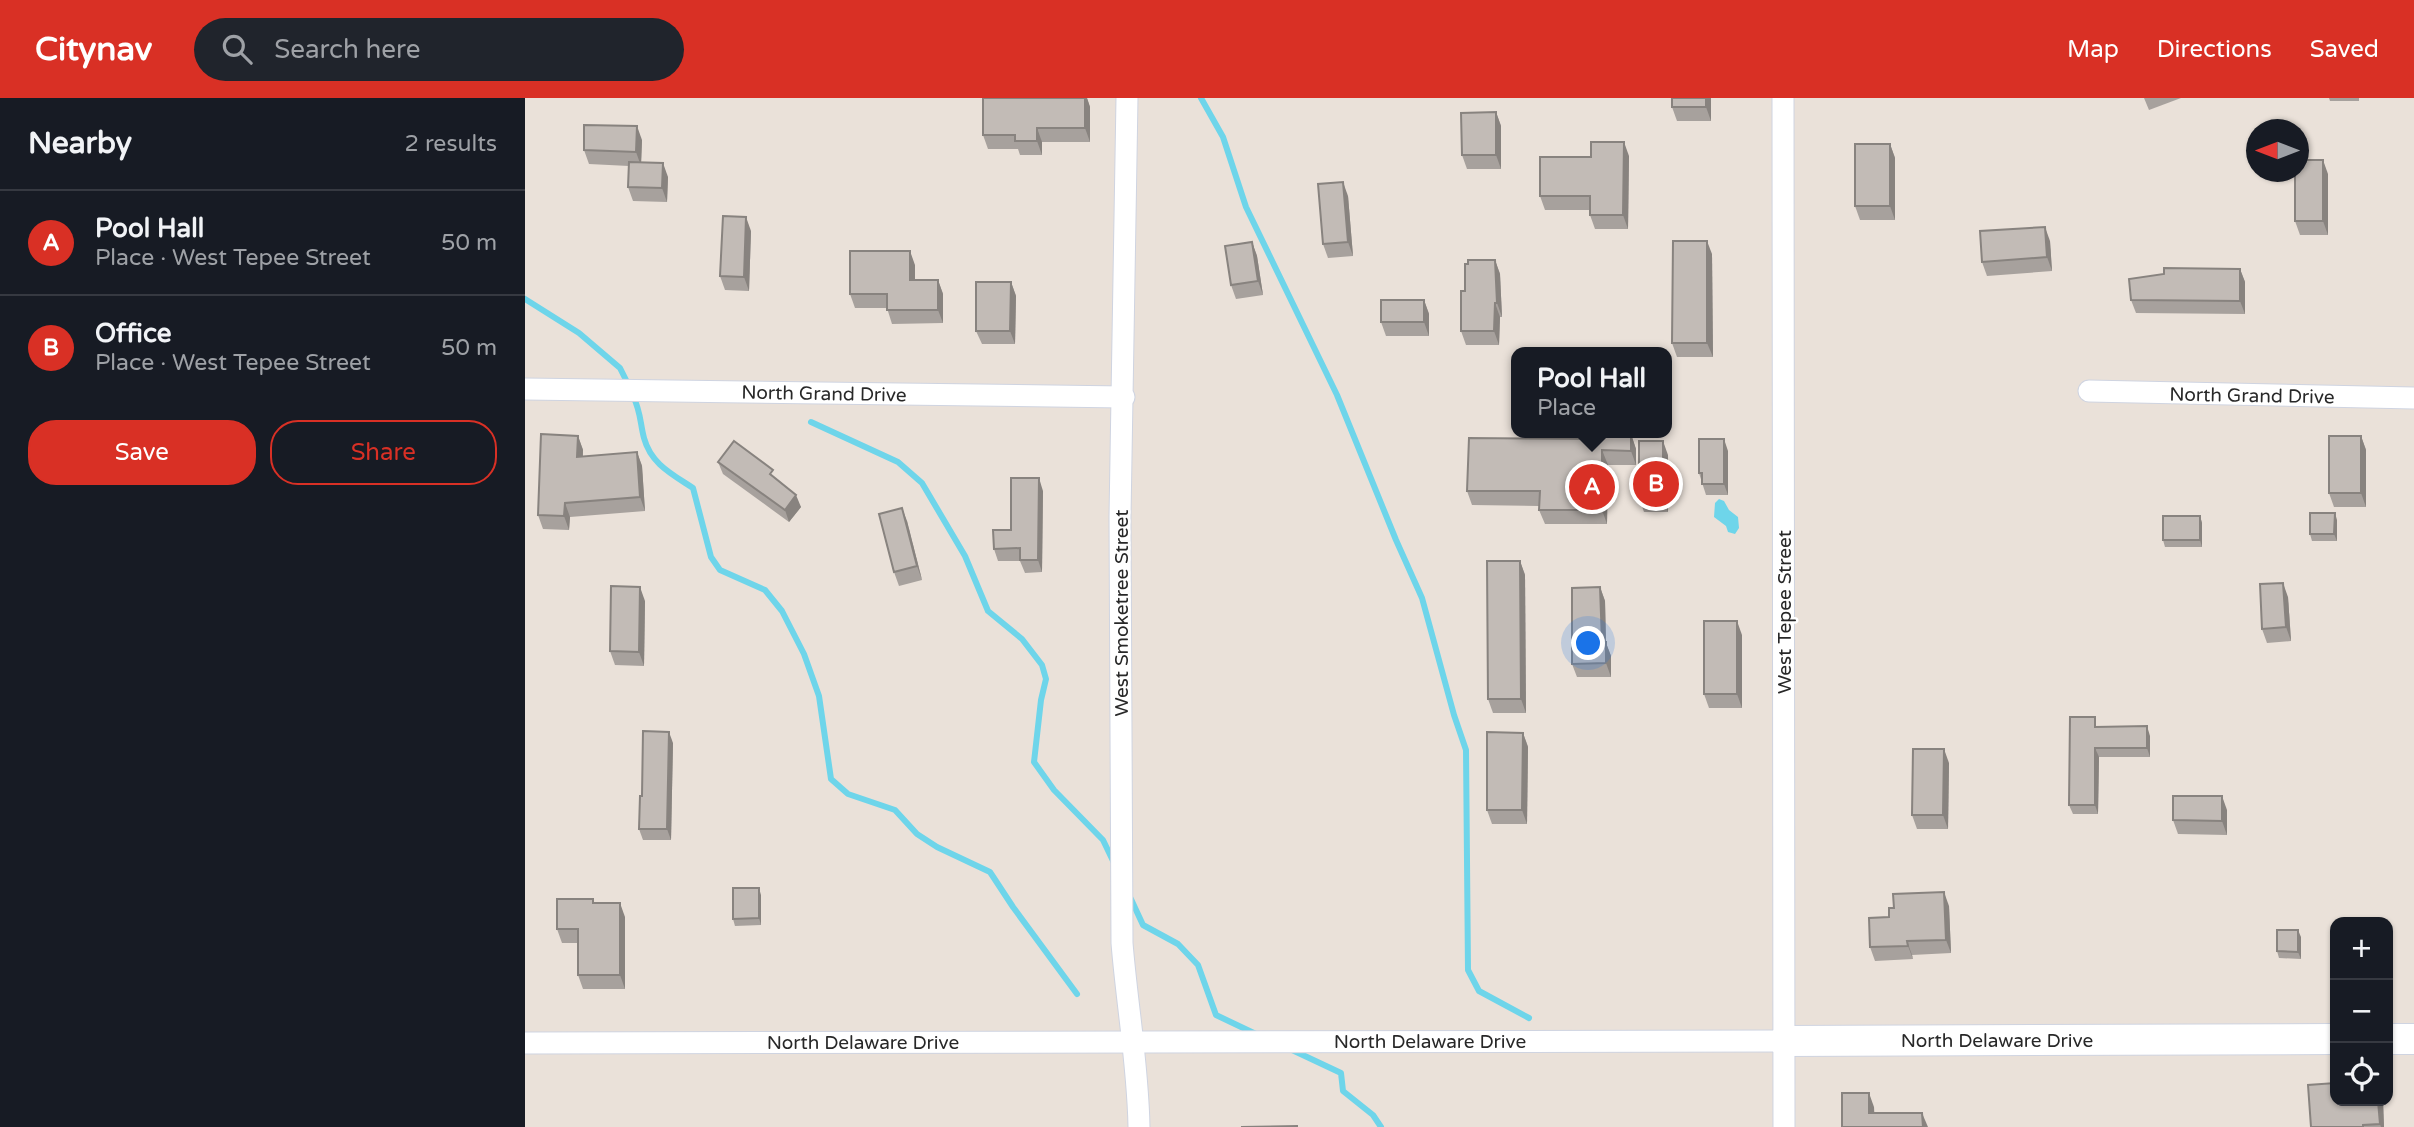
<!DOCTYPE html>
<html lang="en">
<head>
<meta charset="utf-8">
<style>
  :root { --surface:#171b24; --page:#20242c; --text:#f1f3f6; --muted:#9ea1a6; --line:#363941; --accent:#d93025 }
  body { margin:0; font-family:"Varela Round",sans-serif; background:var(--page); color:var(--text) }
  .controls { position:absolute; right:21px; bottom:21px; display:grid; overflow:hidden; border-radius:14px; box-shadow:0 2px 5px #0004 }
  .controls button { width:63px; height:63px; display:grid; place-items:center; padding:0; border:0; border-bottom:2px solid var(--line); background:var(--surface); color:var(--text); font:35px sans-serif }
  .compass { position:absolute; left:1721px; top:21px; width:63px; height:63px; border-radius:50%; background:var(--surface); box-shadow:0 2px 5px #0004; rotate:270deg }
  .you { position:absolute; left:1064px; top:546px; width:24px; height:24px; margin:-18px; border:5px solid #fff; border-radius:50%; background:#1a73e8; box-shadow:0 0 0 10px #1a73e833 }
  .badge { display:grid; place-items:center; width:46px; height:46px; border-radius:50%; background:var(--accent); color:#fff; font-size:23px; font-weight:700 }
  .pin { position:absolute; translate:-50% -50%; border:4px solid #fff; box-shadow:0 2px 7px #0006 }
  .popup { position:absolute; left:986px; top:249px; width:161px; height:91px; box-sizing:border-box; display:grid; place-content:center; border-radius:14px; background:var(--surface); filter:drop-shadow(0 2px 5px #0005); font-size:23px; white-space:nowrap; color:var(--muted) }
  .popup b { font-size:26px; color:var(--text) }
  .popup::after { content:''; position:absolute; left:50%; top:100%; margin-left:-14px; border:14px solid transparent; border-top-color:var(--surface) }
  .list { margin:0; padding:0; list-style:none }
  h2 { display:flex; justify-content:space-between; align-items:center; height:91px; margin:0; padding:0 28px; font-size:30px }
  h2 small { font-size:23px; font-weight:400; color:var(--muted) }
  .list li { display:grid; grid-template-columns:46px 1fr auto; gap:21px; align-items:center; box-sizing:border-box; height:105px; padding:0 28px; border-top:2px solid var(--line) }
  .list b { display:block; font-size:26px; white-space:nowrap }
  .list p { margin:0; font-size:23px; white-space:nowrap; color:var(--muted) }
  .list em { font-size:23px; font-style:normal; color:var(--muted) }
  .actions { display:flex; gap:14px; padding:21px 28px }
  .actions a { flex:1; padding:16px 0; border:2px solid var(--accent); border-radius:28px; text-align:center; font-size:24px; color:var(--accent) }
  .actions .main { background:var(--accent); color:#fff }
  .icon { flex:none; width:38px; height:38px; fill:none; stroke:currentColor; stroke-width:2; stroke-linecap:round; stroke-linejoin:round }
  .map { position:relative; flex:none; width:1889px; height:1029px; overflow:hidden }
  header { display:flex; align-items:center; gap:42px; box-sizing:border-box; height:98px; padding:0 35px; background:var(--accent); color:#fff }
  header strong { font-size:33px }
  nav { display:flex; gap:38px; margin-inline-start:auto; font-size:24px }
  .search { width:490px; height:63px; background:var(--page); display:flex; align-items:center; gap:18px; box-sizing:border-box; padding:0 24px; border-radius:38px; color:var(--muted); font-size:26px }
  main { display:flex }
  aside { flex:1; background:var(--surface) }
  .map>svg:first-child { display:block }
</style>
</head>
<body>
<header>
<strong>Citynav</strong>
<div class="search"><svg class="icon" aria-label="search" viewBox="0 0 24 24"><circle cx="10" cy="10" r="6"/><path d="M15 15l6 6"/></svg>Search here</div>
<nav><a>Map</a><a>Directions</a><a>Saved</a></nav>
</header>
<main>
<aside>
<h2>Nearby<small>2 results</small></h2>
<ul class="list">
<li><span class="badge">A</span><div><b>Pool Hall</b><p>Place · West Tepee Street</p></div><em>50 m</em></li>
<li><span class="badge">B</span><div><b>Office</b><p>Place · West Tepee Street</p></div><em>50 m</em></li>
</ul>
<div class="actions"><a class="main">Save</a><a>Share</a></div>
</aside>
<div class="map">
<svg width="1889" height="1029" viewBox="0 0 1889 1029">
  <rect width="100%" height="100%" fill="#eae1d9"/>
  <polygon fill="#6ed5ea" points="1194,401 1199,403 1204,412 1213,419 1214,430 1210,436 1203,434 1201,428 1189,419 1190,405"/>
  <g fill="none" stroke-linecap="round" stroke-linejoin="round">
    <g stroke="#6ed5ea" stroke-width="6">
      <polyline points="676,0 698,39 721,109 812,297 871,442 897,500 929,617 941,652 943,872 954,893 1004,920"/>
      <polyline points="0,201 54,235 95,270 104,288"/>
      <path d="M108,298C116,314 115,325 119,340C126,366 147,376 168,390L186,459L195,472L240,492L257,513L279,556L294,598L306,681L323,696L370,712L392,736L412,749L465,774L488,809L552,896"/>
      <polyline points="286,324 373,364 397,385 440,458 463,513 497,541 517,567 521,581 516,602 509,664 529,692 578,742 590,767"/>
      <polyline points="605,799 618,827 653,846 673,867 691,917 733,937"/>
      <polyline points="765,951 816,975 818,993 848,1017 856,1029"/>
    </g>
    <defs>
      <g id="street">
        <path d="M602,0L595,419L597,845C602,907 613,967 614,1029"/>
        <polyline points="1258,0 1259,1029"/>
        <polyline points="0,291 599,299"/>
        <polyline points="1564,293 1889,300"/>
        <polyline points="0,945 1259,943"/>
      </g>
      <g id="secondary">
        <polyline points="1863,941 1889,941"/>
        <polyline points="1259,943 1810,941"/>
      </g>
    </defs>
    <use href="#street" stroke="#cfd4e1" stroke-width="23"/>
    <use href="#secondary" stroke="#cfd4e1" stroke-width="32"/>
    <use href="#street" stroke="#fff" stroke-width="21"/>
    <use href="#secondary" stroke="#fff" stroke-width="30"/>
  </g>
  <g fill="#a7a19d">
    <polygon points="458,0 562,0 565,9 565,44 517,44 517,57 495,57 493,51 463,51 458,37"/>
    <polygon points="1186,0 1186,23 1152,23 1147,9"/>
    <polygon points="1619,0 1656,0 1624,12"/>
    <polygon points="1804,0 1834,0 1834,3 1805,3"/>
    <polygon points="971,14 976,28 976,71 942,71 937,57"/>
    <polygon points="117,42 116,65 143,79 142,104 108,103 103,89 104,68 64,66 59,52"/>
    <polygon points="1365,46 1370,60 1370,122 1335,122 1330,108"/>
    <polygon points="1104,58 1103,131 1070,131 1065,117 1065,112 1020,112 1015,98 1066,59"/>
    <polygon points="1803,76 1803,137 1775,137 1770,123"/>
    <polygon points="823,98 828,158 803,160 798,146"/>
    <polygon points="226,133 224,193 200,192 195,178"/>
    <polygon points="1525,143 1527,173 1462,178 1457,164"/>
    <polygon points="727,144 732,158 738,197 711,201 706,187"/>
    <polygon points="1187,156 1188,259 1152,259 1147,245"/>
    <polygon points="970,162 975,176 977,219 975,219 974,247 941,247 936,233 940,193"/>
    <polygon points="390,167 390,182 413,182 418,196 418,225 367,226 362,210 330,210 325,196"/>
    <polygon points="1715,171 1720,184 1720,216 1611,215 1606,202"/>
    <polygon points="486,184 491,198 490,246 457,246 451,233"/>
    <polygon points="899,202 904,216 904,238 861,238 856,224"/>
    <polygon points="1106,336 1111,351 1111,367 1083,367 1082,426 1020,426 1014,412 1014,408 947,407 942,393 1077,341"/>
    <polygon points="53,338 58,352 58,359 112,354 117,368 120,413 45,419 44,432 18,431 13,417"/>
    <polygon points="1836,338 1841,352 1841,409 1809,409 1804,395"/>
    <polygon points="1203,353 1203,397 1181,397 1174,375"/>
    <polygon points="1143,357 1143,414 1119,414 1114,400"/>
    <polygon points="193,364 251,381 276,409 264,424 198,376"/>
    <polygon points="518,393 517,474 500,475 495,463 473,463 469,451"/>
    <polygon points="1675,418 1677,425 1677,449 1640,449 1638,442"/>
    <polygon points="1812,422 1812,443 1787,443 1785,436"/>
    <polygon points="382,423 397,482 374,488 369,474"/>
    <polygon points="995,463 1000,477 1001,615 968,615 963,601"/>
    <polygon points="1075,489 1080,503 1081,545 1086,558 1086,579 1052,579 1047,566"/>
    <polygon points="1763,499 1766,543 1742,545 1737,531"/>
    <polygon points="120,503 119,568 90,567 85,553"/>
    <polygon points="1217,537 1217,610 1184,610 1179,596"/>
    <polygon points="1574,629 1625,638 1625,659 1574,659 1573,716 1548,716 1544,707"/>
    <polygon points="998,635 1003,649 1002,726 967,726 962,712"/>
    <polygon points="148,645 146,742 118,742 114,731"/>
    <polygon points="1424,665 1423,731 1392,731 1387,717"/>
    <polygon points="1702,712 1702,737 1653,736 1648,722"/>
    <polygon points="236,797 236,827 210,828 208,821"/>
    <polygon points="68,801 69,805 100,819 100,891 58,891 53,877 53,845 37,845 32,831"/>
    <polygon points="1424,808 1426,855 1387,857 1388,861 1350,863 1345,849 1364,819"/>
    <polygon points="1776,839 1776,861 1754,860 1752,853"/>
    <polygon points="1810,1003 1858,1003 1859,1029 1786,1029"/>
  </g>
  <g fill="#88837f">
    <polygon points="560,0 562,0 565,9 565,44 560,30"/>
    <polygon points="1181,0 1186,0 1186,23 1181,9"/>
    <polygon points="971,14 976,28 976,71 971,57"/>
    <polygon points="112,28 117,42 116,68 111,54"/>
    <polygon points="512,30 517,44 517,57 512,43"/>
    <polygon points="1099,44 1104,58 1103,131 1098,117"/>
    <polygon points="1365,46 1370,60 1370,122 1365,108"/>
    <polygon points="1798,62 1803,76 1803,137 1798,123"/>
    <polygon points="138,65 143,79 142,104 137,90"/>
    <polygon points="818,84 823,98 828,158 823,144"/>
    <polygon points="221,119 226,133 224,193 219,179"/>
    <polygon points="1520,129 1525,143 1527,173 1522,159"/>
    <polygon points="1182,143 1187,156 1188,259 1182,245"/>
    <polygon points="727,144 732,158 738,197 733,183"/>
    <polygon points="385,153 390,167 390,196 385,182"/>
    <polygon points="970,162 975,176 977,219 972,205"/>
    <polygon points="1715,171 1720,184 1720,216 1715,203"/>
    <polygon points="413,182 418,196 418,225 413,212"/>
    <polygon points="486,184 491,198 490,246 485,233"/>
    <polygon points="899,202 904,216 904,238 899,224"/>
    <polygon points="970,205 975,219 974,247 969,233"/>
    <polygon points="1106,336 1111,351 1111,367 1106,353"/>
    <polygon points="53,338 58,352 57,373 52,359"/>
    <polygon points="1836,338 1841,352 1841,409 1836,395"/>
    <polygon points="1199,341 1203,353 1203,397 1199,386"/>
    <polygon points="1138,343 1143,357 1143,414 1138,400"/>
    <polygon points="1077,352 1083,367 1082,426 1077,412"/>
    <polygon points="112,354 117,368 120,413 115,399"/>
    <polygon points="514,380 518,393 517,474 513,462"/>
    <polygon points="271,397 276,409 264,424 260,412"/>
    <polygon points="40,405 45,419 44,432 39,418"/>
    <polygon points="377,410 382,423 397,482 392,468"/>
    <polygon points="1810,415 1812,422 1812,443 1809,436"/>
    <polygon points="1675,418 1677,425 1677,449 1675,442"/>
    <polygon points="995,463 1000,477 1001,615 996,601"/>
    <polygon points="1758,485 1763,499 1766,543 1761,529"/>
    <polygon points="115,489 120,503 119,568 114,554"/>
    <polygon points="1075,489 1080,503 1081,545 1086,558 1086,579 1081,565 1077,544"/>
    <polygon points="1212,523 1217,537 1217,610 1212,596"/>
    <polygon points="1622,628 1625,638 1625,659 1622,650"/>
    <polygon points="144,634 148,645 146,742 142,731"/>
    <polygon points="998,635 1003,649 1002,726 997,712"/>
    <polygon points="1570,650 1574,659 1573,716 1570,707"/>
    <polygon points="1419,651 1424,665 1423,731 1418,717"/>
    <polygon points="1697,698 1702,712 1702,737 1697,723"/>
    <polygon points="234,790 236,797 236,827 234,820"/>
    <polygon points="1419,794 1424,808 1426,855 1421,842"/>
    <polygon points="95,805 100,819 100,891 95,877"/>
    <polygon points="1773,832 1776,839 1776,861 1773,854"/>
    <polygon points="1382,843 1387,857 1388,861 1383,848"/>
    <polygon points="1344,995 1349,1009 1350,1029 1344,1015"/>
    <polygon points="1853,1003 1858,1003 1859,1029 1856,1029 1855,1026"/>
    <polygon points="1397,1015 1403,1029 1398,1029"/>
  </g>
  <g fill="#c2bbb6" stroke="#88837f" stroke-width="2">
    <polygon points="458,0 560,0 560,30 512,30 512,43 490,43 490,37 458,37"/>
    <rect x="1147" y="0" width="34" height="9"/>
    <polygon points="971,14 971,57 937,57 936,15"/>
    <polygon points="59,27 112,28 111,54 59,52"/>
    <polygon points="1066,44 1099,44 1098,117 1065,117 1065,98 1015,98 1015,59 1066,59"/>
    <rect x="1330" y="46" width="35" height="62"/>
    <polygon points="1774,62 1798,62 1798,123 1770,123 1770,74 1774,74"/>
    <polygon points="104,64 138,65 137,90 103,89"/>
    <polygon points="818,84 823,144 798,146 793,86"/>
    <polygon points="198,118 221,119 219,179 195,178"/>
    <polygon points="1520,129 1522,159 1457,164 1455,133"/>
    <polygon points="1148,143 1182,143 1182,245 1147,245"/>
    <polygon points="727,144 733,183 706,187 700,148"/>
    <polygon points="325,153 385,153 385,182 413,182 413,212 362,212 362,196 325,196"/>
    <polygon points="943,162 970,162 972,205 970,205 969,233 936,233 936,193 940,193 940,166 943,166"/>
    <polygon points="1639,170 1715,171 1715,203 1606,202 1604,181 1639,176"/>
    <polygon points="451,184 486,184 485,233 451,233"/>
    <rect x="856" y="202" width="43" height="22"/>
    <polygon points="16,336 53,338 52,359 112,354 115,399 40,405 39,418 13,417"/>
    <polygon points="1077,336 1106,336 1106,353 1077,352 1077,412 1014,412 1015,393 942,393 944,340 1077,341"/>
    <rect x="1804" y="338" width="32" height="57"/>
    <polygon points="1174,341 1199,341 1199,386 1177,386 1177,375 1174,375"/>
    <polygon points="209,343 248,372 245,376 271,397 260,412 193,364"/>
    <rect x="1114" y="343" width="24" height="57"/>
    <polygon points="486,380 514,380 513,462 495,462 495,450 469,451 468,432 486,432"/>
    <polygon points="377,410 392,468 369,474 354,416"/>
    <polygon points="1785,415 1810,415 1809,436 1785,436"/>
    <rect x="1638" y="418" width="37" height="24"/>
    <polygon points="962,463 995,463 996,601 963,601"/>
    <polygon points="1758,485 1761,529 1737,531 1735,486"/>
    <polygon points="86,488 115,489 114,554 85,553"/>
    <polygon points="1075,489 1077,544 1081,544 1081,565 1047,566 1047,490"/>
    <rect x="1179" y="523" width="33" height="73"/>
    <polygon points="1545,619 1570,619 1570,629 1622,628 1622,650 1570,650 1570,707 1544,707"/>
    <polygon points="118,633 144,634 142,731 114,731 115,698 117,698"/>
    <polygon points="962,634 998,635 997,712 962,712"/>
    <polygon points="1388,651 1419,651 1418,717 1387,717"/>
    <polygon points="1648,698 1697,698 1697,723 1648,722"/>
    <polygon points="208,790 234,790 234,820 208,821"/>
    <polygon points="1419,794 1421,842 1382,843 1383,848 1345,849 1344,820 1364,819 1364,810 1369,810 1368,796"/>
    <polygon points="32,801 68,801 68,805 95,805 95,877 53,877 53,831 32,831"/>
    <polygon points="1752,832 1773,832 1773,854 1752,853"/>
    <polygon points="1810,985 1810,1003 1853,1003 1855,1026 1838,1027 1838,1029 1786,1029 1783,987"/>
    <polygon points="1317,995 1344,995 1344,1015 1397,1015 1398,1029 1317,1029"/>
    <polygon points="772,1028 772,1029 716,1029"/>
  </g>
  <g text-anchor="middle" stroke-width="5" stroke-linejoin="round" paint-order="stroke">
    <g font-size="19" fill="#282828" stroke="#fff">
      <text transform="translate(299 295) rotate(1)" y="7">North Grand Drive</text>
      <text transform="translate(1727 297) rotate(1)" y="7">North Grand Drive</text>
      <text transform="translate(1259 514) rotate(-90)" y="7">West Tepee Street</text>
      <text transform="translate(596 515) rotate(-90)" y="7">West Smoketree Street</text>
      <text x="1472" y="949">North Delaware Drive</text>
      <text x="905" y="950">North Delaware Drive</text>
      <text x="338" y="951">North Delaware Drive</text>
    </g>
  </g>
</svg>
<div class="controls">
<button>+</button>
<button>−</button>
<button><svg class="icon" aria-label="locate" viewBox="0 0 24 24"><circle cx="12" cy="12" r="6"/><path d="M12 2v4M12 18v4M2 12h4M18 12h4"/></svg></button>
</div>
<svg class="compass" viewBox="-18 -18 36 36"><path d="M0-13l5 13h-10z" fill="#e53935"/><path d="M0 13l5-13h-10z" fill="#9ea1a6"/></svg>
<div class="you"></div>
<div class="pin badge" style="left:1067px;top:389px">A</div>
<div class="popup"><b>Pool Hall</b>Place</div>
<div class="pin badge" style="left:1131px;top:386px">B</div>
</div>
</main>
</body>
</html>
